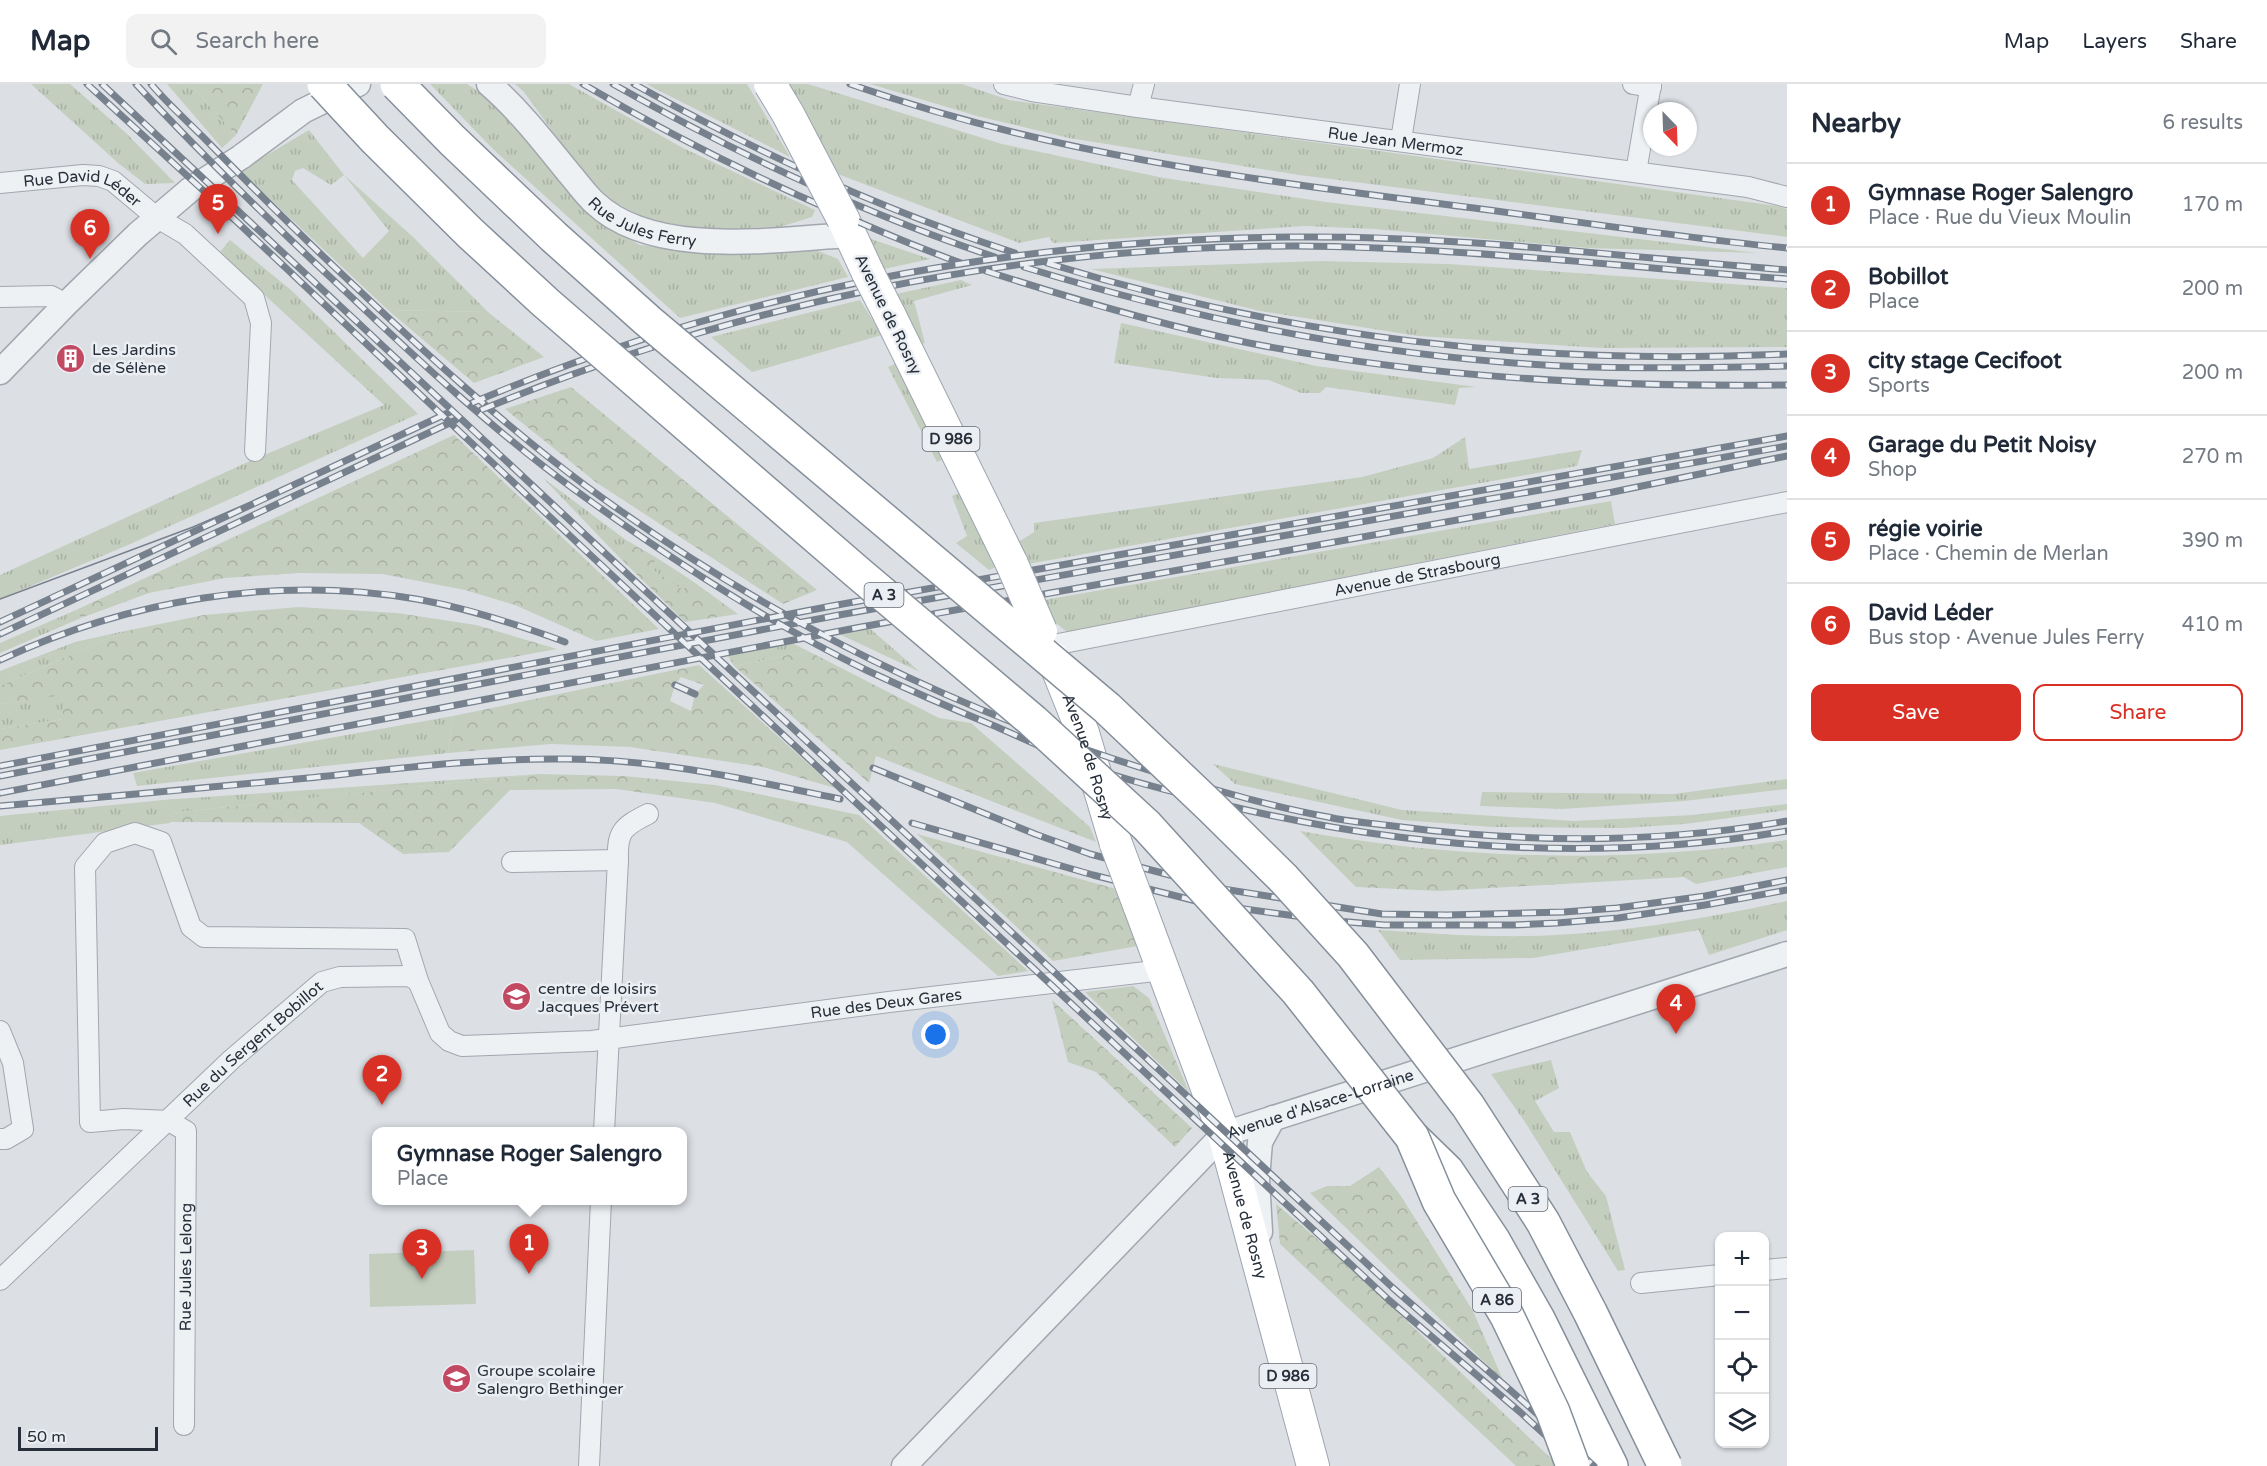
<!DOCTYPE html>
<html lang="en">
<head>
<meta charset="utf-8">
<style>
  :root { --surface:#fff; --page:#f2f2f3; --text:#1f2937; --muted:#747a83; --line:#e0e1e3; --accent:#d93025 }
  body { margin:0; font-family:"Varela Round",sans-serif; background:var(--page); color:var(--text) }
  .controls { position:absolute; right:18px; bottom:18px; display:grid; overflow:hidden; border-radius:12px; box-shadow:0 2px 4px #0004 }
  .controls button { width:54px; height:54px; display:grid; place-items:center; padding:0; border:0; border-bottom:2px solid var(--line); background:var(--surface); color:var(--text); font:30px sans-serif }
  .compass { position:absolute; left:1643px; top:18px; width:54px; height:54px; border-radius:50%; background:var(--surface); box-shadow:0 2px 4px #0004; rotate:157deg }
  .scale { position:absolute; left:18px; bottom:15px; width:140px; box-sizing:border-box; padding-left:6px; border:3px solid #272f3a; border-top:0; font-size:16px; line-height:21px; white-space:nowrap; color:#272f3a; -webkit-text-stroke:4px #ebeff3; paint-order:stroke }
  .you { position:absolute; left:936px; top:951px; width:21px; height:21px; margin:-15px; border:4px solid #fff; border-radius:50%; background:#1a73e8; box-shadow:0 0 0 9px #1a73e833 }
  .badge { display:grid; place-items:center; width:39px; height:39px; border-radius:50%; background:var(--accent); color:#fff; font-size:20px; font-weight:700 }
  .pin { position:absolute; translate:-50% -50px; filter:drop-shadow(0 2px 3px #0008) }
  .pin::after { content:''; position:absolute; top:32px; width:21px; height:18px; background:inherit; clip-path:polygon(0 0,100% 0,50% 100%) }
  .popup { position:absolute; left:372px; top:1043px; width:315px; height:78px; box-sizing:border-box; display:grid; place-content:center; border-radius:12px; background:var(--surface); filter:drop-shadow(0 2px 4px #0005); font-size:20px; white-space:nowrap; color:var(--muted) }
  .popup b { font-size:22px; color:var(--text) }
  .popup::after { content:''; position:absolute; left:50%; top:100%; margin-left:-12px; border:12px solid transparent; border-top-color:var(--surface) }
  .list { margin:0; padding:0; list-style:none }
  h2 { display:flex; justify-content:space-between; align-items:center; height:78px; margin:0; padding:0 24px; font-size:26px }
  h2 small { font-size:20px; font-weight:400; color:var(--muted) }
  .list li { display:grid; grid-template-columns:39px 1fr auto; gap:18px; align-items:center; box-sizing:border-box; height:84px; padding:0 24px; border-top:2px solid var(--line) }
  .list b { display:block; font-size:22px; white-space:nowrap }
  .list p { margin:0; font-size:20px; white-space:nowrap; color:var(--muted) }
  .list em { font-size:20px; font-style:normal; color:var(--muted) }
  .actions { display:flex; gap:12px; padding:18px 24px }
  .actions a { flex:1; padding:14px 0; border:2px solid var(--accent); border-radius:12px; text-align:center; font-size:21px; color:var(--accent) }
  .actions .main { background:var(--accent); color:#fff }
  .icon { flex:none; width:33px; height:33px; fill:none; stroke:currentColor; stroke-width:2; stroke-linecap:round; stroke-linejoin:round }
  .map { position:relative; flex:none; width:1787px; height:1382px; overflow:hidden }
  header { display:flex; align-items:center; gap:36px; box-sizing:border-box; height:84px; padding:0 30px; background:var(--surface); border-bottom:2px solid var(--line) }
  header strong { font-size:28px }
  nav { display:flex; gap:33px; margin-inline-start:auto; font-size:21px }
  .search { width:420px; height:54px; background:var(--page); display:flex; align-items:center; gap:15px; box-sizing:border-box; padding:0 21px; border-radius:12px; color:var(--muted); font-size:22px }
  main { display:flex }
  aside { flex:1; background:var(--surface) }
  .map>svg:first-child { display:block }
</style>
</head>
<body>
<header>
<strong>Map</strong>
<div class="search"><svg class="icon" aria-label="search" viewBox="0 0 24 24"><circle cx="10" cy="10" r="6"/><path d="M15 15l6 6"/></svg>Search here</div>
<nav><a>Map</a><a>Layers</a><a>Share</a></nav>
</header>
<main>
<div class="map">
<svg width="1787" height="1382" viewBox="0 0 1787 1382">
  <defs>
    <pattern id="grass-tufts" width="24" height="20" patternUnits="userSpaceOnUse" patternTransform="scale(1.5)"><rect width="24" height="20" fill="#c3cebe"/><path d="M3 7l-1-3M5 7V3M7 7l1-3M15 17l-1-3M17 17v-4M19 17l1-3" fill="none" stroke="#a8b1a4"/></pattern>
    <pattern id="forest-crowns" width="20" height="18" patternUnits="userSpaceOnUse" patternTransform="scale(1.5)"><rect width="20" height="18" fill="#c3cebe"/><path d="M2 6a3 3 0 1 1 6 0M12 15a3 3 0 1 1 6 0" fill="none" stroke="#a8b1a4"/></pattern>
  </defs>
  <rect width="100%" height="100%" fill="#dce0e5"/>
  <g fill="url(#grass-tufts)" fill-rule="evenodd">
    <polygon points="31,0 70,0 126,49 175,99 145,100 118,79"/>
    <polygon points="167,0 190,0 236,51 222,64"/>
    <polygon points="430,0 467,0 497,20 555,92 597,138 640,161 720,170 813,165 838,175 848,193 680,234 494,66"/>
    <polygon points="515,0 569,0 683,64 815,126 812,133 780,143 707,145 648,136 613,117 579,84 524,8"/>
    <polygon points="646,0 747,0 790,73"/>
    <polygon points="786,0 808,0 1002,60 1164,94 1326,118 1758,169 1588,164 1374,145 1304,142 1053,159 1049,153 1019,159 835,89"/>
    <polygon points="870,0 962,0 1009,16 1777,122 1787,125 1787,153 1299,91 1069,54 977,32"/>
    <path d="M309,46L344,91L412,152L488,228L388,226L240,87ZM303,84L331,101L344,91L389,147L363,174L292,96L295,87Z"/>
    <polygon points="868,154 930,175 884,185"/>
    <polygon points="230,156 291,206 418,330 128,461 0,515 0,491 250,377 384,321 219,169"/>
    <polygon points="1320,177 1449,180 1787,204 1787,263 1602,264 1418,252 1260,227 1091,185"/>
    <polygon points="961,196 972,201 914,217 925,259 917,261 896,210"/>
    <polygon points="860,216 882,251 752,288 711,253"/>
    <polygon points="1121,239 1316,282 1477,303 1459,304 1455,321 1326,303 1320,309 1301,309 1269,296 1217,294 1114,279"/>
    <polygon points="897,279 944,375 937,378 888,283"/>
    <polygon points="1465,353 1469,385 1582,366 1577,382 1028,480 1020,457 1034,448 1034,439 1362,393 1433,374"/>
    <polygon points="543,394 626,456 617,471"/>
    <polygon points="961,408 998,482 989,486 956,459 967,452 952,412"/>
    <polygon points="1611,417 1615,440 1067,548 1050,534 1044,516"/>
    <polygon points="657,474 691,496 683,507 650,484"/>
    <polygon points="76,526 81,534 0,569 0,559"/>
    <polygon points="867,542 920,588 839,550"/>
    <polygon points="125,547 0,602 0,587 75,558"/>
    <polygon points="792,559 808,567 734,582 728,572"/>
    <polygon points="63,610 63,635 0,645 0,620"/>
    <polygon points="453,632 448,669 137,702 133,689"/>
    <polygon points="1213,680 1402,726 1574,737 1693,731 1787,720 1787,726 1685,740 1624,744 1492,743 1402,736 1235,700"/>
    <polygon points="539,690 171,729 170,739 0,761 0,732 163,716"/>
    <polygon points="1787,695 1787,705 1684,717 1562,725 1480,722 1482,708 1673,710"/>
    <path d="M1787,817V846L1709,871L1699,846L1533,874L1400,876L1378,846C1417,848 1457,852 1497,852C1593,854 1693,837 1787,817Z"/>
    <polygon points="1551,976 1559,1004 1535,1017 1554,1048 1570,1048 1587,1088 1606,1112 1625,1186 1618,1187 1525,1038 1491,990"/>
  </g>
  <g fill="url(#forest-crowns)" fill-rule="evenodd">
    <polygon points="190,0 263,0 236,51"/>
    <polygon points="388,226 488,228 544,273 474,299"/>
    <polygon points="571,303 817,506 783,520 597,399 505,325"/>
    <polygon points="454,351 659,545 596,557 515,521 465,506 382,490 299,489 225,494 149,509 81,534 76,526"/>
    <polygon points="626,456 657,474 650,484 683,506 691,496 738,530 685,538 617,471"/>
    <polygon points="299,523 397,529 476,541 557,565 0,666 0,645 63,635 63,611 0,620 0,602 125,547 204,531"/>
    <polygon points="808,567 939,634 971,639 1090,743 1096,758 876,672 869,699 734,582"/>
    <path d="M699,581L835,704L763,683L630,663L551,660L448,669L453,632ZM681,593L704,601L695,610L691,627L670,617L675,601Z"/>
    <polygon points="539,690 624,692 715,701 859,731 1028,887 998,892 847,758 715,719 616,705 510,706 449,768 403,770 359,739 169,738 170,729"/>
    <path d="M1300,747C1460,776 1626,780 1787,756V783L1696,800L1684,793L1439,807L1356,803Z"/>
    <polygon points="917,750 1120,806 1138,862 1053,877"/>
    <polygon points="1133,902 1149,914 1189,1008 1085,908"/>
    <polygon points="1052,916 1192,1044 1175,1063 1096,988 1068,978"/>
    <polygon points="1379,1083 1401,1112 1473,1227 1503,1296 1310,1109 1327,1102 1350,1102"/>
    <polygon points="1276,1120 1348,1181 1559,1382 1516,1382 1280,1160"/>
  </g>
  <polygon fill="#c3cebe" points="474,1166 476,1220 370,1223 369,1170"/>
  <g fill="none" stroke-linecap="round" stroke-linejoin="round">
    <defs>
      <g id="minor">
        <path id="s1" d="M1004,0L1032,7L1138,23L1748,103L1787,113"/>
        <polyline points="1633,0 1651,3"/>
        <polyline points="1138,23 1144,0"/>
        <polyline points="1401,56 1410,0"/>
        <polyline points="1636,88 1651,0"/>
        <path id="s2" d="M0,99L83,91L99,92L113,97L156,133L185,150L254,214L261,239L255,367"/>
        <polyline points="0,213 51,212 66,220"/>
        <path id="s3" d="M1048,562L1787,418"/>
        <polyline points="512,778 618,776"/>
        <polyline points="0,947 13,979 23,1045 6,1055 0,1055"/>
        <path d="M604,1048L618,776C617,748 622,743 648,730"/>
        <polyline points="1764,1186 1787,1184"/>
        <path id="s4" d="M0,1196L232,975L322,898L340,893L409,892L418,897"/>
        <polyline points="1641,1199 1720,1191"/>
        <path id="s5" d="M184,1341L186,1047L169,1037L124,1035L90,1038L85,783L105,759L135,749L161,758L191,843L204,853L405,855L418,897L440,949L449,957L462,962L592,957L889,918L1163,886"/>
        <polyline points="589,1382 601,1116"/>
      </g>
      <g id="tertiary">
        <path id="s6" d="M489,0C519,26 543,57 568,88C577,98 585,110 595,119C654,175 776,155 850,151"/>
        <polyline points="0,288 66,220 138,150 191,105 241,73 303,27 358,0"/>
        <polyline points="1260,1148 1257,1095 1260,1058 1273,1034"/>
        <path id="s7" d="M904,1382L1224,1050L1787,870"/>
      </g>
      <g id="primary">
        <polyline points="843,135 868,189"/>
        <polyline points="889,230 1012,480"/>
        <path id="s8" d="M1053,574L1083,649L1116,760"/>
        <path id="s9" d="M1139,821L1224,1050L1313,1382"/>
      </g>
      <polyline id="motorway" points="1412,1053 1447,1087 1493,1156 1539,1237 1611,1382"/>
    </defs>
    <use href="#minor" stroke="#a2a7ae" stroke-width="22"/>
    <use href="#tertiary" stroke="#a2a7ae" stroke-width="27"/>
    <use href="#primary" stroke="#9ca5b0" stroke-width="34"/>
    <use href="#motorway" stroke="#858f9a" stroke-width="36"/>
    <use href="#minor" stroke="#eef1f4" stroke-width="20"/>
    <use href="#tertiary" stroke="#eef1f4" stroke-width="24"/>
    <use href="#primary" stroke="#fff" stroke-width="32"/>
    <use href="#motorway" stroke="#fff" stroke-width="33"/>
    <polyline stroke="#77818d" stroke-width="1.5" points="0,515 193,443 281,405"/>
    <defs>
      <g id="rail">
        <polyline points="87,0 218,120 584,465 1390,1217 1520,1328 1579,1382"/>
        <polyline points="102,0 1393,1204 1525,1319 1594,1382"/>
        <path d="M136,0C203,72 273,140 345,207C419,277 493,346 575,406C667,473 764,536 866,586C909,606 953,625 997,643C1029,657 1060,672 1093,684C1134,699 1179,709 1221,720C1406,765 1599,779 1787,747"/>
        <path d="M151,0C167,19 186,36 204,54C250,101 296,147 344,192C422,266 500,338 586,402C765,534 969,635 1182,696C1230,710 1278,724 1328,733C1349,738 1371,739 1393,742C1523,759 1658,760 1787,737"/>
        <path d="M583,0C663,47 744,88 829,125C872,144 916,163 961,179"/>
        <path d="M613,0C735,69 862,129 995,173"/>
        <path d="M634,0C756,68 882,126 1015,169"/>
        <path d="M850,0C1045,69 1246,95 1450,121C1562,135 1674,153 1787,164"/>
        <path d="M1047,179C1290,254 1533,282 1787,270"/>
        <path d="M1024,183C1180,231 1339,265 1502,278C1597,286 1692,284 1787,282"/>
        <path d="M986,187C1073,215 1160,241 1249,259C1426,294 1607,303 1787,301"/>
        <path d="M472,319C730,209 1011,155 1291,153C1456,151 1622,173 1787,186"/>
        <path d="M481,326C737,220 1016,162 1294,162C1459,163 1623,183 1787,195"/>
        <polyline points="0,538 450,328"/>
        <polyline points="0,550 456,336"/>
        <path d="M0,576C129,516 275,491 416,515C467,524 516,540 565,558"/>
        <polyline points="675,601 695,610"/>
        <polyline points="0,682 837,521 1787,352"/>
        <polyline points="873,684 1035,750 1090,770 1223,805 1382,830 1447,831 1564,828 1617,824 1705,812 1787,796"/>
        <polyline points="0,692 839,531 1787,362"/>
        <polyline points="0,709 861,543 1613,408 1787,372"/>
        <path d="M0,722C103,713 205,704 308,694C393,685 480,674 566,675C659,675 749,696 840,715"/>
        <polyline points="912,739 1093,791 1208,820 1325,836 1384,841 1513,841 1557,839 1618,834 1705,821 1787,806"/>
      </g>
    </defs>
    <use href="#rail" stroke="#77818d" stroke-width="7"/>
    <use href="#rail" stroke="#ebeff3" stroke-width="4.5" stroke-dasharray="14" stroke-linecap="butt"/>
    <defs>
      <g id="primary-bridge">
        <polyline points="770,0 788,30 843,135"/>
        <polyline points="868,189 889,230"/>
        <polyline points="1012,480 1041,547"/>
        <polyline points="1116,760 1139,821"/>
      </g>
      <g id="motorway-bridge">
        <polyline points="324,0 375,55 470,149 546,219 857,488 1033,637 1147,742 1298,908 1412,1053 1439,1117 1507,1232 1553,1328 1573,1382"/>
        <polyline points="397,0 452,56 554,153 648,237 1107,624 1211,723 1284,795 1353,871 1468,1022 1543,1138 1590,1228 1665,1382"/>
      </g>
    </defs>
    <use href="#primary-bridge" stroke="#9ca5b0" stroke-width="34" stroke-linecap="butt"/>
    <use href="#motorway-bridge" stroke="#858f9a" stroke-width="36" stroke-linecap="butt"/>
    <use href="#primary-bridge" stroke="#fff" stroke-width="32"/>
    <use href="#motorway-bridge" stroke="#fff" stroke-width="33"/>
  </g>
  <defs>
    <symbol id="building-disc" viewBox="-11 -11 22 22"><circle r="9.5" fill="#c34862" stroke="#ebeff3"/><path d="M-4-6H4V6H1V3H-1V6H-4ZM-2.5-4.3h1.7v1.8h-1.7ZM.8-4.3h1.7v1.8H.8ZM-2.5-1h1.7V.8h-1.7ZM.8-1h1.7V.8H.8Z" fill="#fff"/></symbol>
    <symbol id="school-disc" viewBox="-11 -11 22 22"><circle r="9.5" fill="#c34862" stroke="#ebeff3"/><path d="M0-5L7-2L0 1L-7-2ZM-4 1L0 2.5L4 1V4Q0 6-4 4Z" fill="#fff"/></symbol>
  </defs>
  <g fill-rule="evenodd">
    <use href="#building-disc" x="54" y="258" width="33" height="33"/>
    <use href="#school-disc" x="500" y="896" width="33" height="33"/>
    <use href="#school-disc" x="440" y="1278" width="33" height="33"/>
  </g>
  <g text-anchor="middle" stroke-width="5" stroke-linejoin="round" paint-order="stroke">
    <g fill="#ebeff3" stroke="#626972" stroke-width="1.5">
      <rect x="922.5" y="343" width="57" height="24" rx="4.5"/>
      <rect x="864.5" y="499" width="39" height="24" rx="4.5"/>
      <rect x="1508.5" y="1103" width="39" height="24" rx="4.5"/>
      <rect x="1473" y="1204" width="48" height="24" rx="4.5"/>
      <rect x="1259.5" y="1280" width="57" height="24" rx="4.5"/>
    </g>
    <g font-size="15" font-weight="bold" fill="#272f3a">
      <text x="951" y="360">D 986</text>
      <text x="884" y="516">A 3</text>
      <text x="1528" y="1120">A 3</text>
      <text x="1497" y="1221">A 86</text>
      <text x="1288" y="1297">D 986</text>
    </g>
    <g font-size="16" fill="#272f3a" stroke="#ebeff3">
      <text dy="6" stroke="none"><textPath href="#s1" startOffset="396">Rue Jean Mermoz</textPath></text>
      <text dy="6" stroke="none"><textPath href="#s2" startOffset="86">Rue David Léder</textPath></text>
      <text dy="6" stroke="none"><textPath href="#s6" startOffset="212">Rue Jules Ferry</textPath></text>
      <text transform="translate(889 230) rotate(64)" y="6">Avenue de Rosny</text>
      <text dy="6" stroke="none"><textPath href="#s3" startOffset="376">Avenue de Strasbourg</textPath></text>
      <text dy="6" stroke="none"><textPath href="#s8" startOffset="105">Avenue de Rosny</textPath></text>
      <text dy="6" stroke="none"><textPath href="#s5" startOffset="1599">Rue des Deux Gares</textPath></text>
      <text dy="6" stroke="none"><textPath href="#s4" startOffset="346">Rue du Sergent Bobillot</textPath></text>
      <text dy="6" stroke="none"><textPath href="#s7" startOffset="562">Avenue d'Alsace-Lorraine</textPath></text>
      <text dy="6" stroke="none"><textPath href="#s9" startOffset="328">Avenue de Rosny</textPath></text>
      <text dy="6" stroke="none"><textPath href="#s5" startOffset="158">Rue Jules Lelong</textPath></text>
    </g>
    <g font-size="16" fill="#272f3a" stroke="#ebeff3" text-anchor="start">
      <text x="92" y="271">Les Jardins<tspan x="92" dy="18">de Sélène</tspan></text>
      <text x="538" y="910">centre de loisirs<tspan x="538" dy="18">Jacques Prévert</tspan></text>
      <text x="477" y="1292">Groupe scolaire<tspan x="477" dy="18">Salengro Bethinger</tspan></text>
    </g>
  </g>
</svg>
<div class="controls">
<button>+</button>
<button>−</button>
<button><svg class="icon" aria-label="locate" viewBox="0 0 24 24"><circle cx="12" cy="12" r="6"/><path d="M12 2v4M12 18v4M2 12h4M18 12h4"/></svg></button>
<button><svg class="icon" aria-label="layers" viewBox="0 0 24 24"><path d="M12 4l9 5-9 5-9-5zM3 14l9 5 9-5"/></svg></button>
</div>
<svg class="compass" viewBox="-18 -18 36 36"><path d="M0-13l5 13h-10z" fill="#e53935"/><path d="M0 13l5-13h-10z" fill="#747a83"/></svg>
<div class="scale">50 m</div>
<div class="you"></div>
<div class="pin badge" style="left:529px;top:1190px">1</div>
<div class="popup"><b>Gymnase Roger Salengro</b>Place</div>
<div class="pin badge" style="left:382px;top:1021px">2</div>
<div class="pin badge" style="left:422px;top:1195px">3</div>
<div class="pin badge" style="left:1676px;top:950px">4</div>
<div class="pin badge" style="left:218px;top:150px">5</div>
<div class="pin badge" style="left:90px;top:175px">6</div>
</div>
<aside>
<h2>Nearby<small>6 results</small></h2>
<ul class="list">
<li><span class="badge">1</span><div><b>Gymnase Roger Salengro</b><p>Place · Rue du Vieux Moulin</p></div><em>170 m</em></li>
<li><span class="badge">2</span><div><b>Bobillot</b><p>Place</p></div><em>200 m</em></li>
<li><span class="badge">3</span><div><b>city stage Cecifoot</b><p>Sports</p></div><em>200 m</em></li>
<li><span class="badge">4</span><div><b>Garage du Petit Noisy</b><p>Shop</p></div><em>270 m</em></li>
<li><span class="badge">5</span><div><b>régie voirie</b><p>Place · Chemin de Merlan</p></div><em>390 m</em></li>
<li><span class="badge">6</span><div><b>David Léder</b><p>Bus stop · Avenue Jules Ferry</p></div><em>410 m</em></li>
</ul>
<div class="actions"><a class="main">Save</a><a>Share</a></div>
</aside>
</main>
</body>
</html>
